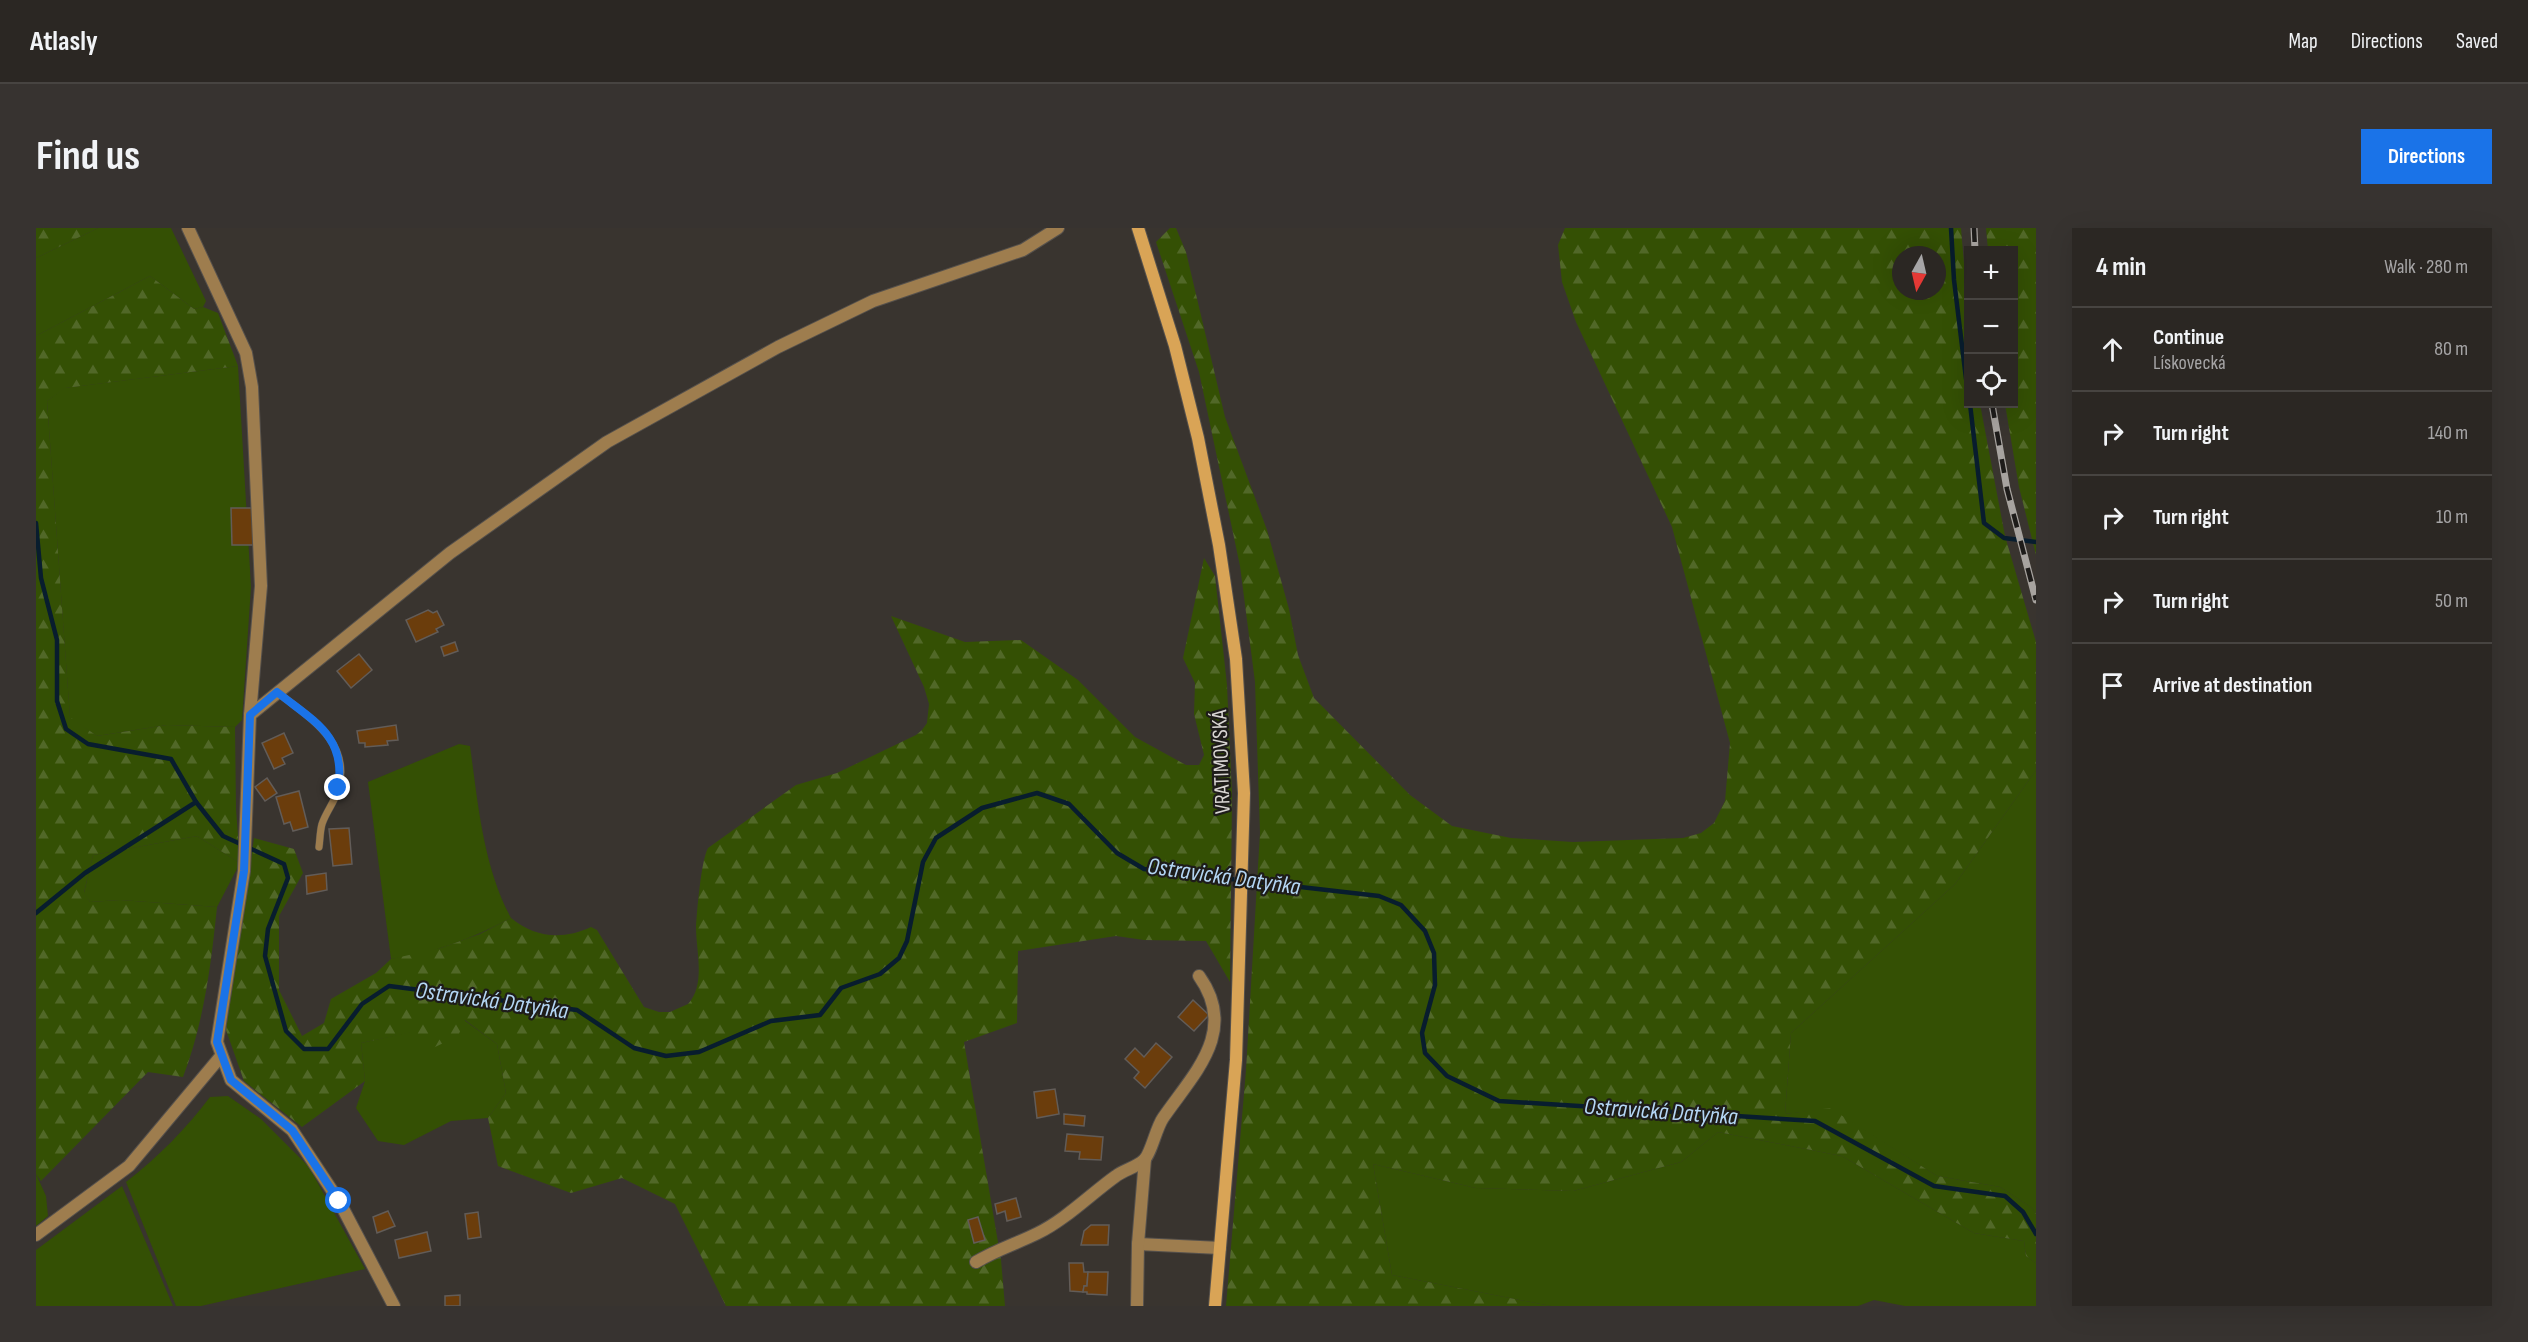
<!DOCTYPE html>
<html lang="en">
<head>
<meta charset="utf-8">
<style>
  :root { --surface:#2b2723; --page:#373330; --text:#f1f3f6; --muted:#a6a5a6; --line:#474441; --accent:#1a73e8 }
  body { margin:0; font-family:"Sofia Sans Condensed",sans-serif; background:var(--page); color:var(--text) }
  .controls { position:absolute; right:18px; top:18px; display:grid; overflow:hidden; border-radius:0px; box-shadow:0 6px 24px #0002 }
  .controls button { width:54px; height:54px; display:grid; place-items:center; padding:0; border:0; border-bottom:2px solid var(--line); background:var(--surface); color:var(--text); font:30px sans-serif }
  .compass { position:absolute; left:1856px; top:18px; width:54px; height:54px; border-radius:50%; background:var(--surface); box-shadow:0 6px 24px #0002; rotate:188deg }
  .stop { position:absolute; width:18px; height:18px; margin:-14px; border:4px solid #1a73e8; border-radius:50%; background:#fff }
  .stop.end { background:#1a73e8; border-color:#fff; box-shadow:0 2px 6px #0008 }
  .list { margin:0; padding:0; list-style:none }
  h2 { display:flex; justify-content:space-between; align-items:center; height:78px; margin:0; padding:0 24px; font-size:26px }
  h2 small { font-size:20px; font-weight:400; color:var(--muted) }
  .list li { display:grid; grid-template-columns:39px 1fr auto; gap:18px; align-items:center; box-sizing:border-box; height:84px; padding:0 24px; border-top:2px solid var(--line) }
  .list b { display:block; font-size:22px; white-space:nowrap }
  .list p { margin:0; font-size:20px; white-space:nowrap; color:var(--muted) }
  .list em { font-size:20px; font-style:normal; color:var(--muted) }
  .icon { flex:none; width:33px; height:33px; fill:none; stroke:currentColor; stroke-width:2; stroke-linecap:round; stroke-linejoin:round }
  .map { position:relative; flex:none; width:2000px; height:1078px; overflow:hidden; border-radius:0px }
  header { display:flex; align-items:center; gap:36px; box-sizing:border-box; height:84px; padding:0 30px; background:var(--surface); border-bottom:2px solid var(--line) }
  header strong { font-size:28px }
  nav { display:flex; gap:33px; margin-inline-start:auto; font-size:21px }
  .intro { display:flex; align-items:center; justify-content:space-between; box-sizing:border-box; height:144px; padding:0 36px }
  h1 { margin:0; font-size:42px }
  .button { padding:15px 27px; border-radius:0px; background:var(--accent); color:#fff; font-size:21px; font-weight:700 }
  main { display:flex; gap:36px; padding:0 36px }
  aside { flex:1; background:var(--surface); border-radius:0px; box-shadow:0 6px 24px #0002 }
  .map>svg:first-child { display:block }
</style>
</head>
<body>
<header>
<strong>Atlasly</strong>
<nav><a>Map</a><a>Directions</a><a>Saved</a></nav>
</header>
<div class="intro"><h1>Find us</h1><a class="button">Directions</a></div>
<main>
<div class="map">
<svg width="2000" height="1078" viewBox="0 0 2000 1078">
  <defs>
    <pattern id="forest-firs" width="22" height="20" patternUnits="userSpaceOnUse" patternTransform="scale(1.5)"><rect width="22" height="20" fill="#345004"/><path d="M5 1l3.5 6h-7zM16 11l3.5 6h-7z" fill="#516828"/></pattern>
  </defs>
  <rect width="100%" height="100%" fill="#39342f"/>
  <g fill="#345004">
    <polygon points="62,0 135,0 170,73 167,79 158,81 114,48 0,108 0,30"/>
    <polygon points="202,138 215,359 206,492 199,499 131,497 61,508 34,490 11,173 28,160"/>
    <path d="M423,516L434,518C442,575 447,638 475,690C437,710 397,726 355,731L332,554Z"/>
    <polygon points="2000,542 2000,986 1996,980 1964,959 1901,948 1794,881 1749,886 1755,805 1919,656"/>
    <polygon points="161,608 204,635 181,679 84,672 54,674 48,665 57,627"/>
    <polygon points="428,792 461,816 470,865 452,890 415,893 368,917 342,913 320,880 329,853 325,815"/>
    <path d="M192,868L225,891L273,939L329,1041L165,1078H140L90,954C122,929 150,901 174,869Z"/>
    <polygon points="1682,904 1806,928 1938,1005 1988,1013 1990,1028 2000,1035 2000,1078 1869,1078 1838,1072 1822,1078 1515,1078 1356,1047 1337,936 1440,960 1537,963 1645,934"/>
    <polygon points="0,946 10,968 12,988 0,998"/>
    <polygon points="86,958 137,1078 0,1078 0,1022"/>
  </g>
  <g fill="url(#forest-firs)" fill-rule="evenodd">
    <polygon points="0,0 62,0 0,30"/>
    <path d="M1134,0H1140L1150,24L1189,189L1231,302L1253,381L1262,427L1278,470L1374,567L1416,598L1475,610L1537,614L1647,610L1665,605L1678,595L1689,573L1694,515L1636,299L1540,94L1526,54L1522,17L1529,0H1925L1932,83V176H1944L1969,308L2000,414V542L1919,656L1755,805L1749,886L1794,880L1901,948L1964,959L1996,980L2000,986V1035L1990,1028L1988,1013L1938,1005L1806,928L1682,904L1645,934L1537,963L1440,960L1337,936L1356,1047L1515,1078H1190L1210,842L1224,605L1219,454L1204,338L1163,144L1120,14ZM1865,27H1901V63H1865Z"/>
    <polygon points="1950,0 2000,0 2000,327 1983,259 1969,176 1978,176 1978,22 1952,22"/>
    <path d="M114,48L158,81L167,79L182,85L202,138L29,160L11,173L34,489L61,508L131,497L199,499L200,581L204,635L161,608L57,627L48,664L54,674L84,672L181,679C175,737 168,794 147,849L112,844L5,953L0,946V108Z"/>
    <path d="M1168,330L1179,348L1191,457L1196,567L1194,754L1170,713L1108,712L1080,708L982,723L981,795L928,814L965,1032L969,1078H690L639,976L586,950L535,965L462,938L452,890L470,865L461,816L429,792L422,808L397,820L377,804L325,815L329,853L266,899L208,853L190,802L218,610L258,621L267,645L243,688V762L266,808L288,795L295,771L340,745L355,731L405,720L444,706L475,690C499,710 527,712 555,699L561,702L608,779L623,784H634L652,776C670,757 660,723 660,699C661,683 665,633 672,620L760,557L801,545L880,507L886,502L891,495L893,476L888,459L855,388L929,414L985,412L1042,452L1099,509L1150,537H1163L1168,527L1158,486L1159,455L1147,430Z"/>
  </g>
  <g fill="none" stroke-linecap="round" stroke-linejoin="round">
    <g stroke="#081d2e" stroke-width="4.5">
      <polyline points="1915,0 1918,52 1932,167"/>
      <polyline points="1934,176 1948,295 1968,310 2000,314"/>
      <polyline points="0,295 5,350 21,412 21,473 30,501 52,516 135,531 160,574 187,608 248,636 252,650 232,701 229,728 250,803 268,821 292,821 326,776 353,758 541,782 598,820 630,828 663,824 735,793 784,787 805,760 844,746 863,730 871,713 887,634 900,610 946,580 1001,565 1033,576 1081,625 1108,641 1343,668 1365,677 1389,703 1398,725 1399,757 1386,805 1389,825 1411,848 1463,873 1779,893 1898,958 1969,968 1987,984 2000,1006"/>
      <polyline points="0,685 49,645 160,574"/>
    </g>
  </g>
  <g fill="#6b3d0c" stroke="#625c58" stroke-width="1.5">
    <polygon points="195,280 216,280 218,317 196,317"/>
    <polygon points="392,382 397,385 401,383 408,397 400,401 402,404 380,414 370,392"/>
    <polygon points="419,414 422,423 408,428 405,419"/>
    <polygon points="323,426 336,442 315,460 301,443"/>
    <polygon points="360,497 362,512 351,513 352,517 329,519 329,515 323,515 321,503"/>
    <polygon points="248,505 257,525 246,530 249,536 238,541 226,515"/>
    <polygon points="231,550 241,565 229,573 219,559"/>
    <polygon points="263,563 272,599 257,603 254,594 248,596 240,569"/>
    <polygon points="313,600 316,636 297,638 293,601"/>
    <polygon points="290,645 291,662 271,666 270,648"/>
    <polygon points="1157,772 1173,787 1158,803 1142,789"/>
    <polygon points="1120,815 1136,829 1109,860 1098,850 1103,844 1089,831 1099,820 1108,829"/>
    <polygon points="1019,861 1023,886 1001,890 998,864"/>
    <polygon points="1028,886 1049,888 1048,898 1028,896"/>
    <polygon points="1031,906 1067,909 1065,932 1043,931 1044,924 1029,923"/>
    <polygon points="980,970 985,989 971,993 969,983 961,986 959,976"/>
    <polygon points="352,983 359,998 341,1005 337,989"/>
    <polygon points="442,984 445,1009 432,1011 429,986"/>
    <polygon points="942,989 949,1012 938,1015 932,992"/>
    <polygon points="1055,997 1073,997 1072,1017 1045,1017 1048,1003"/>
    <polygon points="391,1004 395,1023 363,1030 359,1012"/>
    <polygon points="1033,1035 1047,1035 1048,1044 1052,1044 1051,1058 1048,1058 1047,1064 1034,1063"/>
    <polygon points="1052,1044 1072,1044 1071,1067 1051,1066 1051,1064 1047,1064 1048,1058 1051,1058"/>
    <polygon points="424,1067 424,1078 409,1078 409,1068"/>
  </g>
  <g fill="none" stroke-linecap="round" stroke-linejoin="round">
    <defs>
      <path id="lane" d="M241,464C274,490 316,514 302,562C298,575 290,584 286,596C284,603 284,612 283,619"/>
      <g id="street">
        <polyline points="152,0 210,125 216,159 225,358 214,487 208,643 181,814 195,852 256,902 303,973 358,1078"/>
        <polyline points="214,487 414,325 571,214 742,119 837,73 987,22 1022,0"/>
        <polyline points="0,1007 93,938 185,828"/>
        <polyline points="1102,1016 1184,1020"/>
        <path d="M940,1034C960,1022 982,1015 1002,1005C1029,992 1056,965 1080,948C1088,942 1101,939 1108,932C1115,926 1120,900 1127,890C1157,846 1203,804 1163,748"/>
        <polyline points="1101,1078 1102,1016 1109,931"/>
      </g>
      <polyline id="secondary" points="1102,0 1139,118 1162,210 1183,317 1200,431 1208,565 1200,832 1179,1078"/>
    </defs>
    <use href="#lane" stroke="#56514c" stroke-width="8"/>
    <use href="#street" stroke="#56514c" stroke-width="14"/>
    <use href="#secondary" stroke="#56514c" stroke-width="14"/>
    <use href="#lane" stroke="#9e7d4e" stroke-width="7"/>
    <use href="#street" stroke="#9e7d4e" stroke-width="12"/>
    <use href="#secondary" stroke="#d9a456" stroke-width="12"/>
    <defs>
      <g id="rail">
        <polyline points="1938,0 1939,22"/>
        <polyline points="1956,176 1971,261 2000,372"/>
      </g>
    </defs>
    <use href="#rail" stroke="#a7a39f" stroke-width="7"/>
    <use href="#rail" stroke="#1e1c1a" stroke-width="4.5" stroke-dasharray="14" stroke-linecap="butt"/>
  </g>
  <g fill="none" stroke-linecap="round" stroke-linejoin="round">
    <path stroke="#1a73e8" stroke-width="8" d="M302,560C311,508 277,493 241,464L214,487L208,643L181,814L195,852L256,902L303,973"/>
  </g>
  <g text-anchor="middle" stroke-width="4.5" stroke-linejoin="round" paint-order="stroke">
    <g font-size="22" fill="#d8d5d2" stroke="#1e1c1a">
      <text transform="translate(1184 534) rotate(-92)" y="8">VRATIMOVSKÁ</text>
    </g>
    <g font-size="24" font-style="italic" fill="#b4d6f4" stroke="#1e1c1a">
      <text transform="translate(1188 648) rotate(8)" y="8">Ostravická Datyňka</text>
      <text transform="translate(456 772) rotate(8)" y="8">Ostravická Datyňka</text>
      <text transform="translate(1625 883) rotate(4)" y="8">Ostravická Datyňka</text>
    </g>
  </g>
</svg>
<div class="controls">
<button>+</button>
<button>−</button>
<button><svg class="icon" aria-label="locate" viewBox="0 0 24 24"><circle cx="12" cy="12" r="6"/><path d="M12 2v4M12 18v4M2 12h4M18 12h4"/></svg></button>
</div>
<svg class="compass" viewBox="-18 -18 36 36"><path d="M0-13l5 13h-10z" fill="#e53935"/><path d="M0 13l5-13h-10z" fill="#a6a5a6"/></svg>
<div class="stop" style="left:303px;top:973px"></div>
<div class="stop end" style="left:302px;top:560px"></div>
</div>
<aside>
<h2>4 min<small>Walk · 280 m</small></h2>
<ul class="list">
<li><svg class="icon" aria-label="ahead" viewBox="0 0 24 24"><path d="M12 20V5M6 11l6-6 6 6"/></svg><div><b>Continue</b><p>Lískovecká</p></div><em>80 m</em></li>
<li><svg class="icon" aria-label="right" viewBox="0 0 24 24"><path d="M7 20v-9h11M14 6l5 5-5 5"/></svg><div><b>Turn right</b></div><em>140 m</em></li>
<li><svg class="icon" aria-label="right" viewBox="0 0 24 24"><path d="M7 20v-9h11M14 6l5 5-5 5"/></svg><div><b>Turn right</b></div><em>10 m</em></li>
<li><svg class="icon" aria-label="right" viewBox="0 0 24 24"><path d="M7 20v-9h11M14 6l5 5-5 5"/></svg><div><b>Turn right</b></div><em>50 m</em></li>
<li><svg class="icon" aria-label="arrive" viewBox="0 0 24 24"><path d="M6 21V4h12l-3 4 3 4H6"/></svg><div><b>Arrive at destination</b></div></li>
</ul>
</aside>
</main>
</body>
</html>
